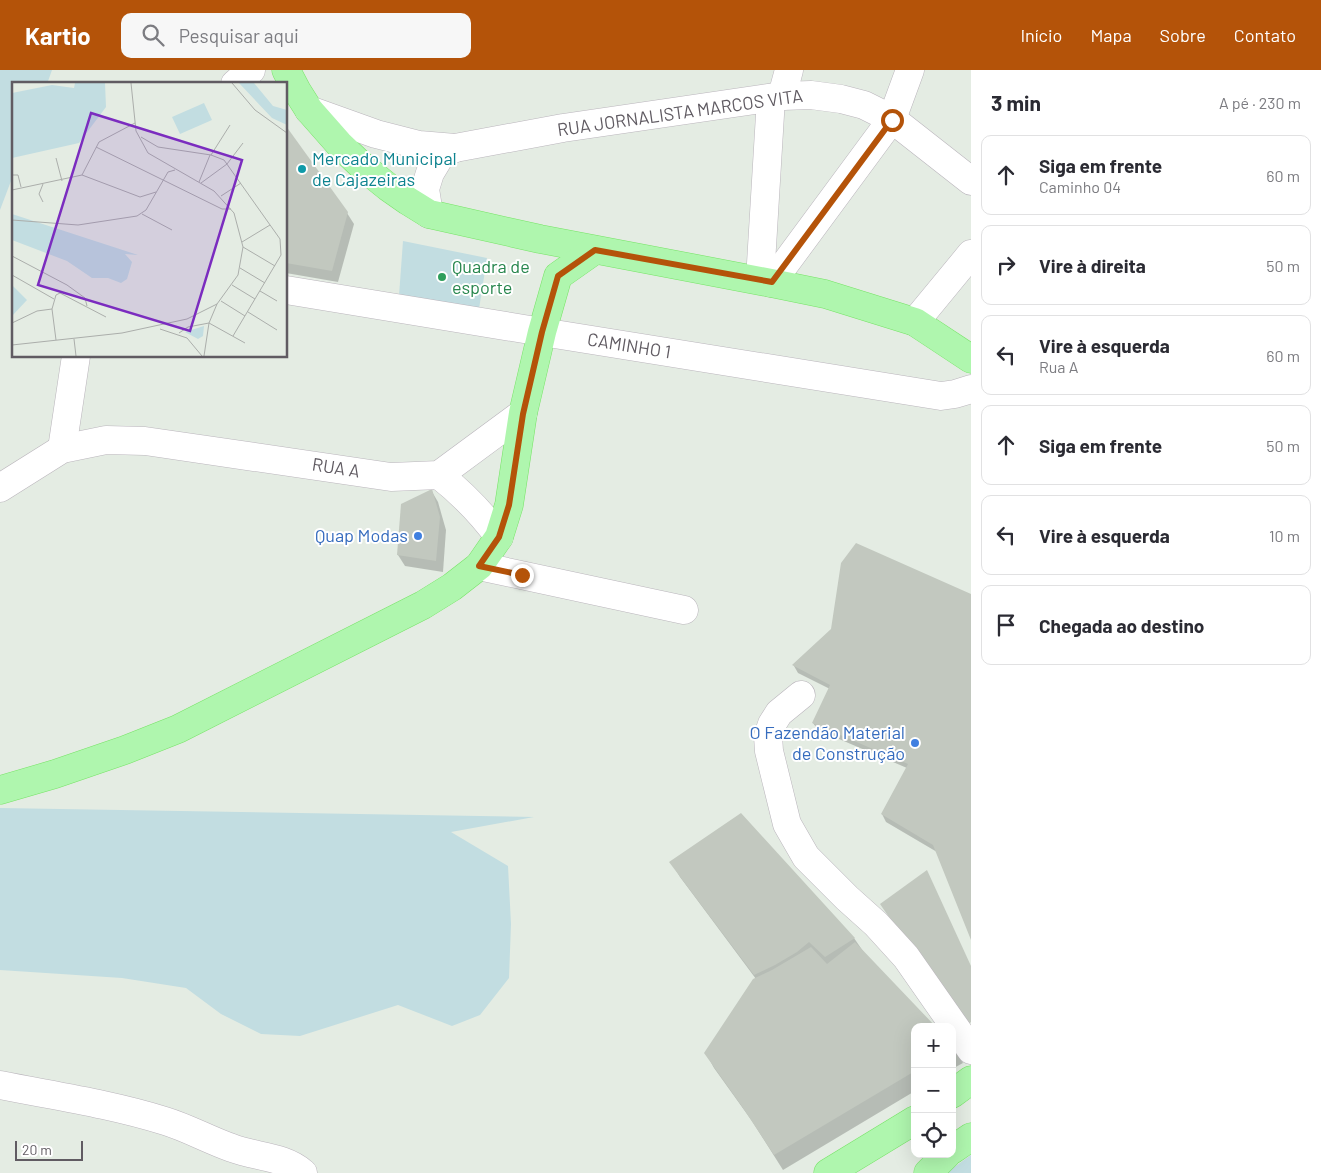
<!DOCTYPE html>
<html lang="pt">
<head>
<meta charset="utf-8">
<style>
  :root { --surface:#fff; --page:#f7f7f7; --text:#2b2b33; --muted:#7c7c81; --line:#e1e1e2; --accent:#b45309 }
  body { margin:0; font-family:Barlow,sans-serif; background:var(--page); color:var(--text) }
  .controls { position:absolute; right:15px; bottom:15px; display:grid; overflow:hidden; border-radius:10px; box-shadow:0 5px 20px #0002 }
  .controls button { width:45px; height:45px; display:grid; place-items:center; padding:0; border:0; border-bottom:1px solid var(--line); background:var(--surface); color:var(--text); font:25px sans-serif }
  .scale { position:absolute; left:15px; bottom:12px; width:68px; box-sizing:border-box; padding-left:5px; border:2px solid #605b62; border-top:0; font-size:14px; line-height:18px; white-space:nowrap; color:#605b62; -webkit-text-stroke:4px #fff; paint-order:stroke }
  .stop { position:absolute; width:15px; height:15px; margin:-11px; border:4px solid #b45309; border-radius:50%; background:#fff }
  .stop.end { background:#b45309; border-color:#fff; box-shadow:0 1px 5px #0008 }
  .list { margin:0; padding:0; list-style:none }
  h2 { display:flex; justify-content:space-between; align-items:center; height:65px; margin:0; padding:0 20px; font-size:21px }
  h2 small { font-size:16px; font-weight:400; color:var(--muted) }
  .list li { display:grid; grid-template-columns:32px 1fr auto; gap:15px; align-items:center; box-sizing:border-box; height:80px; margin:0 10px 10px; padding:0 10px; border:1px solid var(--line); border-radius:10px }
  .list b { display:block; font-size:19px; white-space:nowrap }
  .list p { margin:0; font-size:16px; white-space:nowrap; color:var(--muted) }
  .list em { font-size:16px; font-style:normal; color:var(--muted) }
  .icon { flex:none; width:28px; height:28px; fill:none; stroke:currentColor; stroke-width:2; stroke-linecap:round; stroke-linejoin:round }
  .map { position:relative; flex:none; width:971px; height:1103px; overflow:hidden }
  header { display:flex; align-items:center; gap:30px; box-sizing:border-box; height:70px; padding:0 25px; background:var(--accent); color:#fff }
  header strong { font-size:24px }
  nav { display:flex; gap:28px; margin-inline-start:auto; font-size:18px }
  .search { width:350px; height:45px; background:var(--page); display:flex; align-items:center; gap:12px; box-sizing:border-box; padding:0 18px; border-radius:10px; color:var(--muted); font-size:19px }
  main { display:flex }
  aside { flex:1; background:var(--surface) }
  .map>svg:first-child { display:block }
</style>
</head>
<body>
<header>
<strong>Kartio</strong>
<div class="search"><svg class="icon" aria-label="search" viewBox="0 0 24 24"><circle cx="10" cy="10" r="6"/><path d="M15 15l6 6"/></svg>Pesquisar aqui</div>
<nav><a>Início</a><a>Mapa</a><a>Sobre</a><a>Contato</a></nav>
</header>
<main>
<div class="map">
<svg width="971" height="1103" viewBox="0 0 971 1103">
  <rect width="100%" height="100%" fill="#e4ece3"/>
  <g fill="#c2dde1">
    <polygon points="0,0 52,0 47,14 14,14 14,103 0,140"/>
    <polygon points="403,171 487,188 479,239 399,226"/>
    <polygon points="0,738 534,747 451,762 508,796 511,854 509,908 480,945 452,956 398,935 300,966 261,964 221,944 186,918 122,908 0,900"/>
    <polygon points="971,1085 971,1103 946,1103"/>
  </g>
  <g fill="#0003">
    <polygon points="286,58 347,143 354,154 338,212 286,203"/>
    <polygon points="431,420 438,432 446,460 443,502 405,496 398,485"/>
    <polygon points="971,526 971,867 937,782 886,752 882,744 907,698 818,660 813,653 830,619 798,603 794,596"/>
    <polygon points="671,792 854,868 915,957 915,1021 783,1100 752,1051 714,998 706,983 756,909 680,807"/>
    <polygon points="952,976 963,993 952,999"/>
  </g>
  <g fill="#c2c8bf">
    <polygon points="286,56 348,142 332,201 286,193"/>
    <polygon points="432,419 440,447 436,491 397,485 401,434"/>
    <polygon points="856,473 971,524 971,870 933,775 881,744 908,694 812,653 830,615 792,595 831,559 841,493"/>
    <polygon points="741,743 855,868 825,887 809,872 797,882 775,895 754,905 669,792"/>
    <polygon points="927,800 971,896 971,952 965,957 880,834"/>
    <polygon points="855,872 936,957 915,957 915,1001 774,1085 741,1035 704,983 753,909 772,900 811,877 827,894"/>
  </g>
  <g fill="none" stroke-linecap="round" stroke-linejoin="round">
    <defs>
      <g id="minor">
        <polyline points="235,14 251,0"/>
        <polyline points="782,26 789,0"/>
        <polyline points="309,40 376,64 419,75 455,78 563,58 782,26 811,25 841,29 864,35 892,49 971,111"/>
        <polyline points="429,144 425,119 430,103 439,88 444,83 455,78"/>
        <polyline points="760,210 771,28"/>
        <polyline points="771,213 892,49 910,0"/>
        <polyline points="286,220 542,262 941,326 955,324 971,319"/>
        <polyline points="915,252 971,184"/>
        <polyline points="62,379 76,286"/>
        <path d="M439,405C463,424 481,442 499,467"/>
        <polyline points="0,418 62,379 106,370 145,371 391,407 439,405 523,343"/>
        <polyline points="479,496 684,540"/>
        <polyline points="801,625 779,643 772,654 768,666 769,681 787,754 806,787 847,828 876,854 906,887 971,980"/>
        <path d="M0,1015C55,1026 111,1034 165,1051C188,1058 209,1070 232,1078C255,1087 284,1086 303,1103"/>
      </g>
      <g id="major">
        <polyline points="286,0 297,21 309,40 339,74 362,96 388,117 408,131 429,144 540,169 771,213 825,224 915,252 971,289"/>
        <polyline points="0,720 55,704 125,680 178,659 423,535 452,517 479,496 499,467 509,435 523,343 542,262 558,206 595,180"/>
        <polyline points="952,1024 971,1010"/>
        <polyline points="952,1080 971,1067"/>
        <polyline points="828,1103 915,1050"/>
        <polyline points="928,1103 947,1084"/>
      </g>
    </defs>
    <use href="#minor" stroke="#bab5bc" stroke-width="29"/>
    <use href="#major" stroke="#76e366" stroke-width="29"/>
    <use href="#minor" stroke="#fff" stroke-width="28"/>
    <use href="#major" stroke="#aff6ae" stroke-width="28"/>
  </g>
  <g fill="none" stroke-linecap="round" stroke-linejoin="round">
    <polyline stroke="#b45309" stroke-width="6" points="522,505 479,496 499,467 509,435 523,344 542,262 558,206 595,180 772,212 892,50"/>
  </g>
  <circle fill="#0f9aa8" stroke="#fff" stroke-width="2" cx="302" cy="99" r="5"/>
  <circle fill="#2e9e5b" stroke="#fff" stroke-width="2" cx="442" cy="207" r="5"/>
  <g fill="#3f7fe0" stroke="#fff" stroke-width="2">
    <circle cx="418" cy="466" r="5"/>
    <circle cx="915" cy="673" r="5"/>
  </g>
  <g text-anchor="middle" stroke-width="4" stroke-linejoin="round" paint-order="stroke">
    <g font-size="18" fill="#605b62" stroke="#fff">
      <text transform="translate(680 43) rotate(-8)" y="6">RUA JORNALISTA MARCOS VITA</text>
      <text transform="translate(629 276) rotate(9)" y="6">CAMINHO 1</text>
      <text transform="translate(336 398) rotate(9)" y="6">RUA A</text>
    </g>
    <g font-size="18" fill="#0d838f" stroke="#fff" text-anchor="start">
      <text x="312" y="95">Mercado Municipal<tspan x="312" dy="21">de Cajazeiras</tspan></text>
    </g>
    <g font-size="18" fill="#27864d" stroke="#fff" text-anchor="start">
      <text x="452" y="203">Quadra de<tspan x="452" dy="21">esporte</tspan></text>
    </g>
    <g font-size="18" fill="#366cbe" stroke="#fff" text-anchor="end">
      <text x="408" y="472">Quap Modas</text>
      <text x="905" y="669">O Fazendão Material<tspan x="905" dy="21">de Construção</tspan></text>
    </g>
  </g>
  <g transform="translate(12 12)">
    <rect width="275" height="275" fill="#e4ece3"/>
    <path d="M63,1H93L94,25L67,61L0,76V11L40,3L62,6ZM227,1H242L261,24L275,28V43L260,36ZM192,21L200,38L168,52L160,35ZM0,132L126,173L113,172L120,180L115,197L109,201L96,196H80L55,179L0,158ZM0,203L15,218L0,234ZM192,244L191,254L186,257L173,250Z" fill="#c2dde1"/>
    <path fill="none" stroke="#abaeab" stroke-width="1" d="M220,1L243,28L275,51M129,55L146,65L199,73L212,78L268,157L269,173L221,254M84,65L210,127H219M199,73L218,43M44,76L50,99M0,93H6L9,105M70,93L87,60L123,41M187,100L198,73M189,101L215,82L231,61M31,102L27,112L31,120M0,108L70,93L128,115L144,110M209,114L229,101M130,132L160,148M0,138L66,143L125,134L134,128L156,90L163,88M230,160L258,143M231,165L263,184M0,174L55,203L73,216L75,224M228,186L253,201M0,193L42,217M220,203L243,217M248,209L265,219M209,219L233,234M40,227L44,258M236,230L265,248M0,241L25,229L40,227L44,213L48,211L94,235M197,241L233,261M148,247L175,256L190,274M167,251L176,245L197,241M62,257L64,274M0,263L110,251L175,237L205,222L226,193L231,165L222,131L202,109L136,71L124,49L119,1M192,274L197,241L205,222"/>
    <path fill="#7b2cbf" fill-opacity="0.15" stroke="#7b2cbf" stroke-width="2.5" d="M79,31L230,78L178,249L26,203Z"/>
    <rect width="275" height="275" fill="none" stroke="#605b62" stroke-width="2.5"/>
  </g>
</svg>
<div class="controls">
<button>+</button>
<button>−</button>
<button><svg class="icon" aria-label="locate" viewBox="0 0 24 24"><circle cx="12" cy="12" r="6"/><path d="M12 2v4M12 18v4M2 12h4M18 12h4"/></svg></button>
</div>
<div class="scale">20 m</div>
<div class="stop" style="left:892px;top:50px"></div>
<div class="stop end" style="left:522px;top:505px"></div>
</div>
<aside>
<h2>3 min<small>A pé · 230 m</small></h2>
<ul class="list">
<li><svg class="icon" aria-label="ahead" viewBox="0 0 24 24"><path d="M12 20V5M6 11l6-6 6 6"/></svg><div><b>Siga em frente</b><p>Caminho 04</p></div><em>60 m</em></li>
<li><svg class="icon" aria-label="right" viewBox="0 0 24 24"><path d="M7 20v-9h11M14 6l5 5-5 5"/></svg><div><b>Vire à direita</b></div><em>50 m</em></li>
<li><svg class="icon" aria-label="left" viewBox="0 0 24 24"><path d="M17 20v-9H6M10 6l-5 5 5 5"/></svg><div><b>Vire à esquerda</b><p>Rua A</p></div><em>60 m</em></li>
<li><svg class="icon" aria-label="ahead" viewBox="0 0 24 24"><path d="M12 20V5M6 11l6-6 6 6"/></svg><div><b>Siga em frente</b></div><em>50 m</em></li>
<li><svg class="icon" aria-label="left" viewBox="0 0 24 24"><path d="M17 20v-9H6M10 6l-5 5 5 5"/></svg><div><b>Vire à esquerda</b></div><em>10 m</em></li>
<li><svg class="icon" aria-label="arrive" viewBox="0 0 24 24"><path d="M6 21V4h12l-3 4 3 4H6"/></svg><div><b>Chegada ao destino</b></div></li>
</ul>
</aside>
</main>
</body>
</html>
